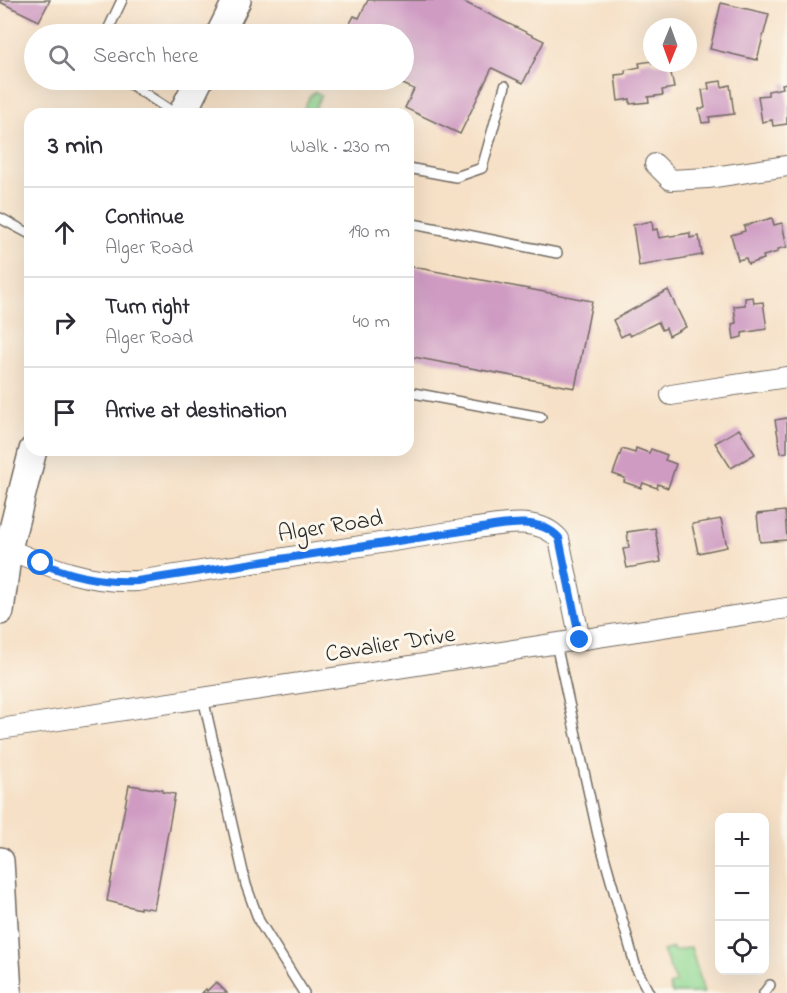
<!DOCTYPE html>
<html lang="en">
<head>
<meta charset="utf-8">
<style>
  :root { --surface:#fff; --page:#f2f2f3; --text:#2b2b33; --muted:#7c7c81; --line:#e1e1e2 }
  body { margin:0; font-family:"Indie Flower",sans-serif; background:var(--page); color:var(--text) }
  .controls { position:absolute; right:18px; bottom:18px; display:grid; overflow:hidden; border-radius:12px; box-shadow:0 6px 24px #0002 }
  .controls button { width:54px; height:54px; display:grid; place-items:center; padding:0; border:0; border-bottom:2px solid var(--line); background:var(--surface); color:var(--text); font:30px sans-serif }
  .compass { position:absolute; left:643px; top:18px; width:54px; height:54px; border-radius:50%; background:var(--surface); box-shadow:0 6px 24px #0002; rotate:181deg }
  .stop { position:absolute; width:18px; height:18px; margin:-14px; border:4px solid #1a73e8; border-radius:50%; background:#fff }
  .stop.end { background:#1a73e8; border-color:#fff; box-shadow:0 2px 6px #0008 }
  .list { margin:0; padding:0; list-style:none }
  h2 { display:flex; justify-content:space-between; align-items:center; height:78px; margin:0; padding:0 24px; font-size:26px }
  h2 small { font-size:20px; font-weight:400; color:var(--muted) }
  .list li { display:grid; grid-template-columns:39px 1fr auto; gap:18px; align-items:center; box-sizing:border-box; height:90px; padding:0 24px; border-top:2px solid var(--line) }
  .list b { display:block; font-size:22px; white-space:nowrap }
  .list p { margin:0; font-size:20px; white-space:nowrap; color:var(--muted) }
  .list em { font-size:20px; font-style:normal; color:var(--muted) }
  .icon { flex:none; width:33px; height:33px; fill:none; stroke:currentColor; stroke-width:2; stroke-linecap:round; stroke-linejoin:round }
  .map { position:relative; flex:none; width:787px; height:993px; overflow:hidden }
  .search { position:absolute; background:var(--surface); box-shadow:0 6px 24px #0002; left:24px; top:24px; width:390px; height:66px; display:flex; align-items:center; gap:15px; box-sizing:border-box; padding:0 21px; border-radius:33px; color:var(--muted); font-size:22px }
  .panel { position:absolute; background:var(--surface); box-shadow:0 6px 24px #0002; left:24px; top:108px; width:390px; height:348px; border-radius:18px }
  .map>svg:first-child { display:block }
</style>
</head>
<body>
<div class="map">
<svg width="787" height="993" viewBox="0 0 787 993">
  <rect width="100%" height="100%" fill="#fbf7ec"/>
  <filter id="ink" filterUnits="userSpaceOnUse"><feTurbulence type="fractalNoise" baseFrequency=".0167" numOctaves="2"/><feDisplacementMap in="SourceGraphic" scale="12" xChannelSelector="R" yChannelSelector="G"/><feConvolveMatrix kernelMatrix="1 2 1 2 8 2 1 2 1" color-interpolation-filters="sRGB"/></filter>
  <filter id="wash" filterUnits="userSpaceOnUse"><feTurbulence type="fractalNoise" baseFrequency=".008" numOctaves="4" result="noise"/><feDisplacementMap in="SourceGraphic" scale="24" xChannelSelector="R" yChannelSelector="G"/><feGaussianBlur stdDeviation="1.35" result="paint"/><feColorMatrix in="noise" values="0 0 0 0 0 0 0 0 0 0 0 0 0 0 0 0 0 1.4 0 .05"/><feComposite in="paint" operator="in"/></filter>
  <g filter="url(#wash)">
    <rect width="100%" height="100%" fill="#f6e0c6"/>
    <g fill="#90d892" stroke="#5e825e" stroke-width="1.5">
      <polygon points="316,92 321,95 315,108 327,114 301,114 310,96"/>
      <polygon points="691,947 704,993 672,993 669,986 676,982 663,951 673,948 674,951"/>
    </g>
    <g id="blocks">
      <g fill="#cf9bc3">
        <polygon points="0,0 50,0 39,21 0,2"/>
        <polygon points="368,0 460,0 544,41 523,83 492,68 460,134 405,108 414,89 394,80 404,80 404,34 353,34 346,31 354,16 359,18"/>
        <polygon points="721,3 769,14 757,60 710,49"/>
        <polygon points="652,61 652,63 657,63 657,65 669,63 674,88 662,90 663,95 648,97 649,102 630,104 630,99 618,101 615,75 625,74 625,70 640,67 639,63"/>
        <polygon points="721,81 722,87 730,85 734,114 709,117 710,122 702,123 699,109 705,108 702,90 709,89 708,83"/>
        <polygon points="787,83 787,124 773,126 772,120 762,122 758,96 768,95 768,91 783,88 782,84"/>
        <polygon points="772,218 774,225 782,223 787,247 778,249 778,252 763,256 764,259 748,264 746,258 738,260 731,235 745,231 744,226"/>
        <polygon points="652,221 653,230 657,229 659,238 690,233 690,238 699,236 702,255 639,266 633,225"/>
        <polygon points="408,266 592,301 575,388 408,356"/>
        <polygon points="668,290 686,327 669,336 666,328 662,330 658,322 630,336 628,333 621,337 613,320"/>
        <polygon points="753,297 754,303 763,302 767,329 742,333 742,337 734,339 732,324 736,323 734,306 745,305 745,298"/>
        <polygon points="787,418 787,452 781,453 775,420"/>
        <polygon points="739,429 755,454 731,468 715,443"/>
        <polygon points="636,448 649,453 651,449 667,455 665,460 676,464 668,488 658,484 657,488 643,483 641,488 624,482 625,478 613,474 622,449 635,453"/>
        <polygon points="785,511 787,540 760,542 757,514"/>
        <polygon points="721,519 727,547 698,553 692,524"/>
        <polygon points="655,528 661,562 627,568 623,549 629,548 627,532"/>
        <polygon points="129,785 163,790 162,792 175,794 154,909 140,907 140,909 107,901"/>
        <polygon points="216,982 227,993 202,993 206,989 207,991"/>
      </g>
    </g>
  </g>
  <g filter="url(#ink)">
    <use href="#blocks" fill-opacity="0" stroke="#726a61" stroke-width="1.5"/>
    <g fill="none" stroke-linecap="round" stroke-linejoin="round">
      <defs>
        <g id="service">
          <polyline points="106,34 122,0"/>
          <polyline points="124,80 176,114"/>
          <polyline points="408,168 456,177 482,168 505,86"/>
          <polyline points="0,218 30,234"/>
          <polyline points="408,223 557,253"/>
          <polyline points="408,392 541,417"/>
          <polyline points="556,644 598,835 636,968 649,993"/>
          <polyline points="203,698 246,885 259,921 304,993"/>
          <polyline points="764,993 770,985"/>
        </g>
        <g id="minor">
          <polyline points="655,164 671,180 708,178 787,166"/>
          <polyline points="671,395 787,377"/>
          <path d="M8,549C52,568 87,583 137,581L469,529C497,526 538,514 559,539L580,640"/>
          <polyline points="0,729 787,608"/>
        </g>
        <g id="secondary">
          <polyline points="220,34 237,0"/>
          <polyline points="182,114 199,80"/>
          <polyline points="0,611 8,549 33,450"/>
          <polyline points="0,861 8,993"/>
        </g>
      </defs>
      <use href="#service" stroke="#726a61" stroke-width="12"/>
      <use href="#minor" stroke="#726a61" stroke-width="22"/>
      <use href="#secondary" stroke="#726a61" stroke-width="30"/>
      <use href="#service" stroke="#fff" stroke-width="9"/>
      <use href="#minor" stroke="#fff" stroke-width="20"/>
      <use href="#secondary" stroke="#fff" stroke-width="27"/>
    </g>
  </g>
  <g fill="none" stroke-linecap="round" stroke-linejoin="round" filter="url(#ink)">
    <path stroke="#1a73e8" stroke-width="8" d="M41,563C72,576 103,583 137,581L469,530C498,526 538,514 559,538L580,640"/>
  </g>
  <g text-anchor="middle" stroke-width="6" stroke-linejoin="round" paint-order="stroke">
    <g font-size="24" fill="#2b2b2b" stroke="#fbf7ec">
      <text transform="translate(330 525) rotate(-9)" y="8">Alger Road</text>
      <text transform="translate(390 643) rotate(-9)" y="8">Cavalier Drive</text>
    </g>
  </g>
</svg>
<div class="controls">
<button>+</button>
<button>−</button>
<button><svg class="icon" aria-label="locate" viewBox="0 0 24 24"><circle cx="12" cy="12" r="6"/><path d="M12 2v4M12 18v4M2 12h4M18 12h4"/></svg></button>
</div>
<svg class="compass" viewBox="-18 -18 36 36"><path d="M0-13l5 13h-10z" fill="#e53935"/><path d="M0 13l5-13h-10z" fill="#7c7c81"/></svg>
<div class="stop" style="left:41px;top:563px"></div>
<div class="stop end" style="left:580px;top:640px"></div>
<div class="search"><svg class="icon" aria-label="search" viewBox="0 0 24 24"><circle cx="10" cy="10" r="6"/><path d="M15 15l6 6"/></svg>Search here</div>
<section class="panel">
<h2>3 min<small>Walk · 230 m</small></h2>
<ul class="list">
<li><svg class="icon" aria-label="ahead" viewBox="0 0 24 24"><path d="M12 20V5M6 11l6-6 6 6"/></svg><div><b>Continue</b><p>Alger Road</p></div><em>190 m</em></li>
<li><svg class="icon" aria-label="right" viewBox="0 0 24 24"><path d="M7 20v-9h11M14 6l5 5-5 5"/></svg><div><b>Turn right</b><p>Alger Road</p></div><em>40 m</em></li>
<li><svg class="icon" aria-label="arrive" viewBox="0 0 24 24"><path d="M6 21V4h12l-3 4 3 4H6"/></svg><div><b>Arrive at destination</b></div></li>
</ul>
</section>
</div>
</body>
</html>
